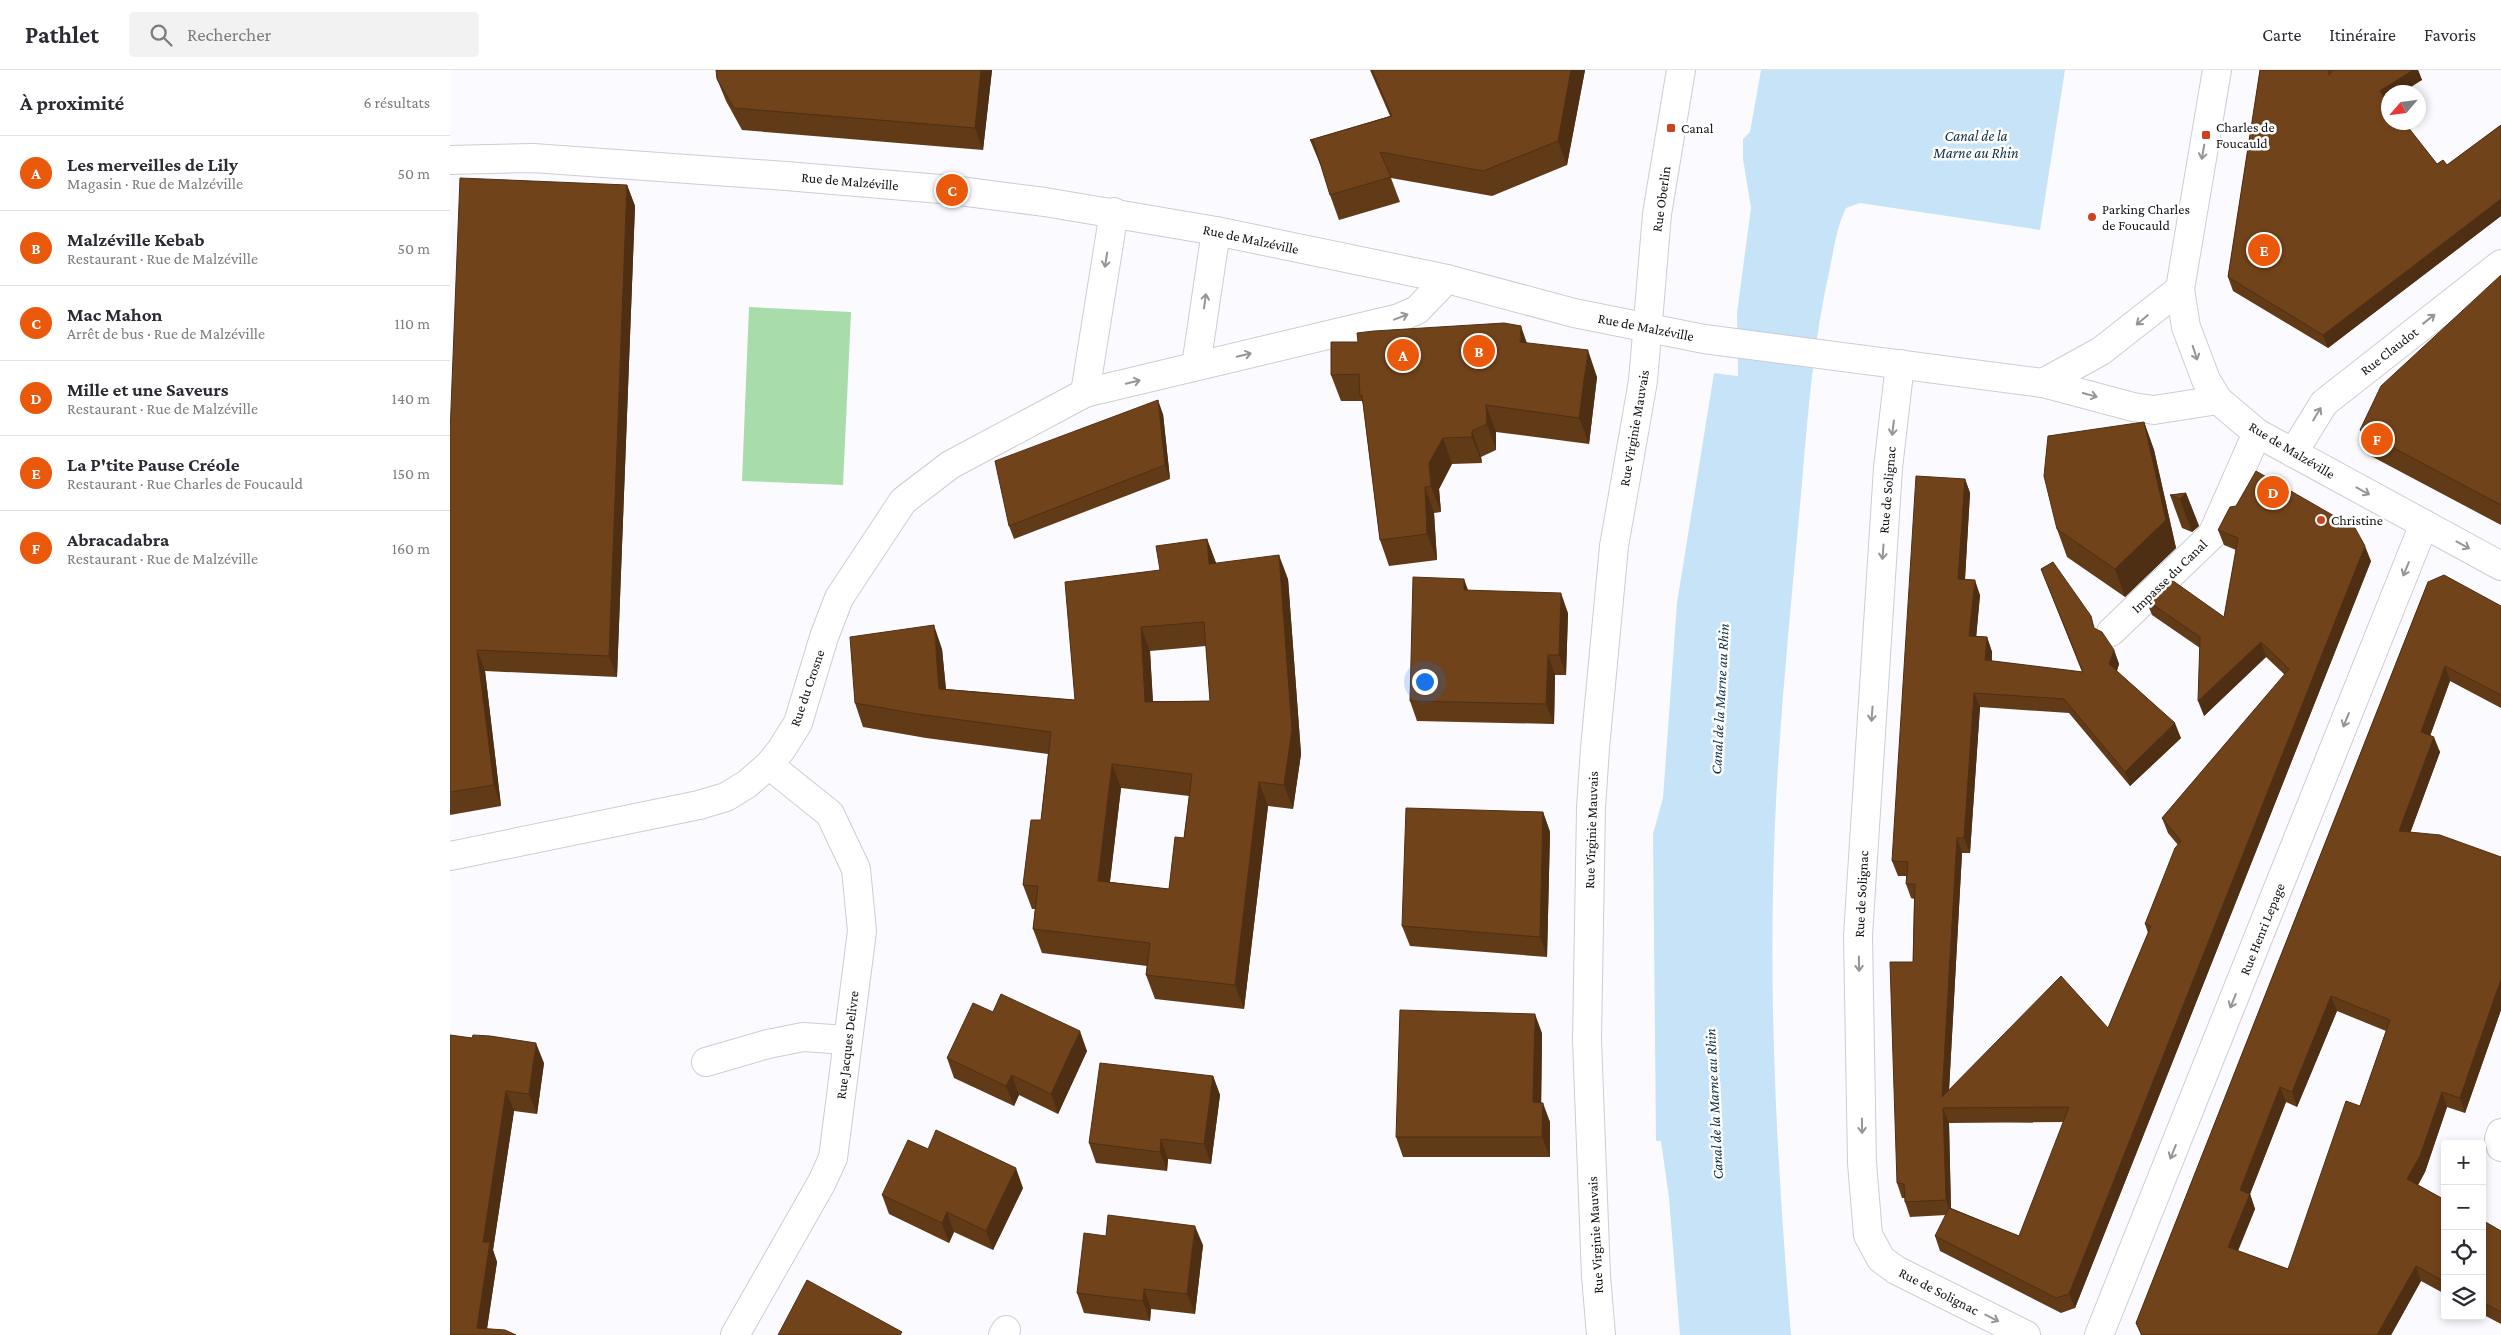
<!DOCTYPE html>
<html lang="fr">
<head>
<meta charset="utf-8">
<style>
  :root { --surface:#fff; --page:#f2f2f3; --text:#2b2b33; --muted:#7c7c81; --line:#e1e1e2; --accent:#ea580c }
  body { margin:0; font-family:"Crimson Pro",serif; background:var(--page); color:var(--text) }
  .controls { position:absolute; right:15px; bottom:15px; display:grid; overflow:hidden; border-radius:5px; box-shadow:0 2px 8px #0003 }
  .controls button { width:45px; height:45px; display:grid; place-items:center; padding:0; border:0; border-bottom:1px solid var(--line); background:var(--surface); color:var(--text); font:25px sans-serif }
  .compass { position:absolute; left:1931px; top:15px; width:45px; height:45px; border-radius:50%; background:var(--surface); box-shadow:0 2px 8px #0003; rotate:242deg }
  .you { position:absolute; left:974px; top:611px; width:18px; height:18px; margin:-12px; border:4px solid #fff; border-radius:50%; background:#1a73e8; box-shadow:0 0 0 8px #1a73e833 }
  .badge { display:grid; place-items:center; width:32px; height:32px; border-radius:50%; background:var(--accent); color:#fff; font-size:16px; font-weight:700 }
  .pin { position:absolute; translate:-50% -50%; border:2px solid #fff; box-shadow:0 1px 5px #0006 }
  .list { margin:0; padding:0; list-style:none }
  h2 { display:flex; justify-content:space-between; align-items:center; height:65px; margin:0; padding:0 20px; font-size:21px }
  h2 small { font-size:16px; font-weight:400; color:var(--muted) }
  .list li { display:grid; grid-template-columns:32px 1fr auto; gap:15px; align-items:center; box-sizing:border-box; height:75px; padding:0 20px; border-top:1px solid var(--line) }
  .list b { display:block; font-size:19px; white-space:nowrap }
  .list p { margin:0; font-size:16px; white-space:nowrap; color:var(--muted) }
  .list em { font-size:16px; font-style:normal; color:var(--muted) }
  .icon { flex:none; width:28px; height:28px; fill:none; stroke:currentColor; stroke-width:2; stroke-linecap:round; stroke-linejoin:round }
  .map { position:relative; flex:none; width:2051px; height:1265px; overflow:hidden }
  header { display:flex; align-items:center; gap:30px; box-sizing:border-box; height:70px; padding:0 25px; background:var(--surface); border-bottom:1px solid var(--line) }
  header strong { font-size:24px }
  nav { display:flex; gap:28px; margin-inline-start:auto; font-size:18px }
  .search { width:350px; height:45px; background:var(--page); display:flex; align-items:center; gap:12px; box-sizing:border-box; padding:0 18px; border-radius:5px; color:var(--muted); font-size:19px }
  main { display:flex }
  aside { flex:1; background:var(--surface) }
  .map>svg:first-child { display:block }
</style>
</head>
<body>
<header>
<strong>Pathlet</strong>
<div class="search"><svg class="icon" aria-label="search" viewBox="0 0 24 24"><circle cx="10" cy="10" r="6"/><path d="M15 15l6 6"/></svg>Rechercher</div>
<nav><a>Carte</a><a>Itinéraire</a><a>Favoris</a></nav>
</header>
<main>
<aside>
<h2>À proximité<small>6 résultats</small></h2>
<ul class="list">
<li><span class="badge">A</span><div><b>Les merveilles de Lily</b><p>Magasin · Rue de Malzéville</p></div><em>50 m</em></li>
<li><span class="badge">B</span><div><b>Malzéville Kebab</b><p>Restaurant · Rue de Malzéville</p></div><em>50 m</em></li>
<li><span class="badge">C</span><div><b>Mac Mahon</b><p>Arrêt de bus · Rue de Malzéville</p></div><em>110 m</em></li>
<li><span class="badge">D</span><div><b>Mille et une Saveurs</b><p>Restaurant · Rue de Malzéville</p></div><em>140 m</em></li>
<li><span class="badge">E</span><div><b>La P'tite Pause Créole</b><p>Restaurant · Rue Charles de Foucauld</p></div><em>150 m</em></li>
<li><span class="badge">F</span><div><b>Abracadabra</b><p>Restaurant · Rue de Malzéville</p></div><em>160 m</em></li>
</ul>
</aside>
<div class="map">
<svg width="2051" height="1265" viewBox="0 0 2051 1265">
  <rect width="100%" height="100%" fill="#fbfbff"/>
  <polygon fill="#a8dcaa" points="299,237 401,242 393,415 292,411"/>
  <path fill="#c7e3f8" d="M1311,0H1615L1590,160L1410,133L1396,138C1387,156 1384,178 1380,198C1364,268 1358,341 1352,413C1340,549 1325,685 1323,821C1320,970 1329,1117 1341,1265H1230L1219,1128L1211,1071H1206L1203,764L1213,728L1227,533L1264,303L1288,306L1287,243L1301,138L1293,89V69L1300,62Z"/>
  <g fill="none" stroke-linecap="round" stroke-linejoin="round">
    <defs>
      <g id="minor">
        <polyline points="1450,294 1438,398 1408,866 1412,1093 1418,1165 1431,1189 1446,1200 1576,1265"/>
        <polyline points="746,296 766,161"/>
        <polyline points="635,323 664,142"/>
        <polyline points="1843,383 1874,333 2051,194"/>
        <polyline points="1661,562 1762,465 1807,363"/>
        <polyline points="0,786 249,735 276,727 297,714 319,695 331,680 348,653 374,567 389,528 453,431 500,395 635,323 949,248 967,240 997,209"/>
        <polyline points="256,992 318,974 353,967 397,970"/>
        <polyline points="2051,1063 2049,1069 2051,1077"/>
        <polyline points="285,1265 372,1112 383,1088 412,861 406,799 380,744 319,695"/>
        <polyline points="553,1265 556,1260"/>
        <polyline points="1151,1265 1146,1206 1137,970 1141,738 1145,678 1164,476 1193,311 1207,144 1231,0"/>
        <polyline points="1649,1265 1974,454"/>
      </g>
      <g id="major">
        <polyline points="1767,0 1730,219 1736,257 1756,310 1768,330 1807,363 2051,496"/>
        <polyline points="0,90 83,88 336,106 502,120 595,132 766,161 997,209 1124,243 1254,269 1593,313 1683,337 1704,340 1768,330"/>
        <polyline points="1593,313 1651,281 1730,219"/>
      </g>
    </defs>
    <use href="#minor" stroke="#ccccd4" stroke-width="30"/>
    <use href="#major" stroke="#ccccd4" stroke-width="30"/>
    <use href="#minor" stroke="#fff" stroke-width="28"/>
    <use href="#major" stroke="#fff" stroke-width="28"/>
  </g>
  <g fill="#613a17" fill-rule="evenodd">
    <polygon points="542,0 533,80 292,60 276,31 267,9"/>
    <polygon points="920,0 1135,0 1117,95 1042,126 941,108 950,132 889,150 880,125 871,95 870,94 860,70 940,46"/>
    <polygon points="1810,0 1968,0 1972,10 1938,22 1938,52 1987,94 1997,95 2051,55 2051,146 1878,278 1783,221 1778,207"/>
    <polygon points="177,115 185,136 167,607 35,601 51,736 0,745 0,364"/>
    <polygon points="2051,205 2051,455 1919,385 1910,360"/>
    <polygon points="1077,273 1147,307 1139,374 1046,362 1046,380 1031,387 1032,393 1002,394 989,419 991,442 984,443 987,490 939,496 930,470 913,334 912,331 891,331 881,305"/>
    <polygon points="713,344 720,409 564,469 559,456"/>
    <polygon points="1694,352 1704,380 1726,478 1675,527 1617,487 1607,459"/>
    <path d="M1515,409L1520,423L1515,510L1530,525L1526,566L1537,567L1542,582V591L1632,602L1591,499L1664,580L1669,594L1667,601L1731,668L1680,716L1619,643L1530,637L1520,783H1512L1499,1021L1658,958L1698,863L1695,854L1728,775L1718,763L1712,748L1835,605L1816,587L1754,646L1750,578L1702,545L1696,530L1774,547L1786,480L1774,475L1768,460L1921,491L1625,1238L1611,1243L1490,1181L1485,1166L1496,1145L1460,1147L1455,1132V1128H1452L1447,1113L1463,892L1464,829L1461,828L1456,814V806H1448L1442,791ZM1614,1052L1569,1166L1501,1138L1499,1053Z"/>
    <polygon points="1736,423 1749,456 1742,462 1732,458 1720,425"/>
    <path d="M757,469L766,493L838,509L851,684L843,739L818,736L794,939L705,929L696,905L697,896L592,883L583,859L585,839H582L573,815L591,750L598,684L476,668L413,657L405,633L492,579L496,619L625,630L710,500ZM756,576L760,631H703L700,581ZM671,718L739,726L734,768L719,819L660,812Z"/>
    <path d="M1978,512L2051,536V638L2000,611L1980,666L1990,682L1960,763L2051,787V940L2015,1043L1997,1037L1975,1102L1968,1115L1995,1130V1224L1971,1211L1941,1265H1691L1686,1253ZM1887,941L1936,961L1910,1036L1838,1199L1788,1181L1805,1139L1800,1124L1836,1032L1847,1037Z"/>
    <polygon points="1018,520 1118,543 1116,605 1105,605 1104,654 967,651 960,631"/>
    <polygon points="1093,742 1100,762 1097,887 960,876 952,856"/>
    <polygon points="543,942 637,981 608,1044 569,1025 564,1036 504,1008 497,988"/>
    <polygon points="1092,963 1091,1033 1100,1052 1100,1087 953,1087 946,1067"/>
    <polygon points="22,968 94,993 87,1044 64,1041 43,1180 47,1192 37,1259 0,1265"/>
    <polygon points="763,1006 770,1025 761,1094 718,1089 717,1101 646,1093 639,1073"/>
    <polygon points="478,1079 573,1118 543,1180 504,1162 499,1173 439,1144 432,1125"/>
    <polygon points="2032,1150 2051,1161 2051,1254 2032,1244"/>
    <polygon points="753,1175 745,1244 701,1239 700,1251 634,1243 627,1223"/>
  </g>
  <g fill="#4f2f13">
    <polygon points="531,0 542,0 533,80 525,58"/>
    <polygon points="1121,0 1135,0 1117,95 1108,71"/>
    <polygon points="1963,0 1968,0 1972,10 1953,22 1938,22 1938,32 1930,21"/>
    <polygon points="177,115 185,136 167,607 159,586"/>
    <polygon points="2051,129 2051,146 1878,278 1873,265"/>
    <polygon points="1071,256 1080,282 1070,272"/>
    <polygon points="1138,280 1147,307 1139,374 1129,348"/>
    <polygon points="708,330 713,344 720,409 715,395"/>
    <polygon points="1036,335 1046,362 1046,380 1037,354"/>
    <polygon points="1694,352 1704,380 1726,478 1675,527 1665,499"/>
    <polygon points="1022,361 1031,387 1032,393 1022,367"/>
    <polygon points="993,368 1002,394 989,419 991,442 981,416 979,393"/>
    <polygon points="1515,409 1520,423 1514,524 1508,509"/>
    <polygon points="975,417 984,443 987,490 977,464"/>
    <polygon points="1736,423 1749,456 1742,462 1730,429"/>
    <polygon points="757,469 766,493 759,494"/>
    <polygon points="1915,476 1921,491 1625,1238 1619,1224"/>
    <polygon points="829,485 838,509 851,684 843,739 834,715"/>
    <polygon points="1014,509 1021,528 1014,520"/>
    <polygon points="1525,510 1530,525 1525,581 1519,566"/>
    <polygon points="1111,523 1118,543 1116,605 1109,585"/>
    <polygon points="484,555 492,579 498,642 489,619"/>
    <polygon points="691,557 700,581 704,655 695,632"/>
    <polygon points="1537,567 1542,582 1540,605 1535,590"/>
    <polygon points="1811,572 1816,587 1754,646 1748,631"/>
    <polygon points="27,580 35,601 51,736 44,715"/>
    <polygon points="1664,580 1669,594 1664,609 1659,594"/>
    <polygon points="1098,585 1105,605 1104,654 1096,634"/>
    <polygon points="1995,596 2000,611 1976,677 1971,662"/>
    <polygon points="1524,623 1530,637 1520,783 1514,768"/>
    <polygon points="1725,653 1731,668 1680,716 1675,702"/>
    <polygon points="1984,667 1990,682 1955,777 1949,761"/>
    <polygon points="662,694 671,718 657,835 648,811"/>
    <polygon points="809,712 818,736 794,939 785,915"/>
    <polygon points="1093,742 1100,762 1097,887 1090,867"/>
    <polygon points="1507,768 1512,783 1498,1038 1492,1027"/>
    <polygon points="2051,909 2051,940 2015,1043 2010,1028"/>
    <polygon points="1881,926 1887,941 1847,1037 1842,1022"/>
    <polygon points="1085,944 1092,963 1091,1052 1083,1032"/>
    <polygon points="630,961 637,981 608,1044 601,1024"/>
    <polygon points="86,973 94,993 87,1044 79,1024"/>
    <polygon points="562,1005 569,1025 564,1036 556,1016"/>
    <polygon points="763,1006 770,1025 761,1094 754,1074"/>
    <polygon points="1830,1017 1836,1032 1800,1124 1805,1139 1783,1192 1778,1177 1790,1120"/>
    <polygon points="56,1021 64,1041 43,1180 47,1192 36,1265 27,1258 33,1172"/>
    <polygon points="1992,1022 1997,1037 1975,1102 1963,1124 1957,1109"/>
    <polygon points="1093,1033 1100,1052 1100,1087 1092,1067"/>
    <polygon points="1493,1038 1499,1053 1501,1144 1496,1130"/>
    <polygon points="711,1069 718,1089 717,1101 710,1082"/>
    <polygon points="566,1098 573,1118 543,1180 536,1161"/>
    <polygon points="497,1142 504,1162 499,1173 492,1153"/>
    <polygon points="745,1156 753,1175 745,1244 737,1224"/>
    <polygon points="1966,1196 1971,1211 1941,1265 1927,1265"/>
    <polygon points="694,1219 701,1239 700,1251 693,1231"/>
  </g>
  <g fill="#71431b" stroke="#4f2f13" fill-rule="evenodd">
    <polygon points="266,0 531,0 525,58 284,38 267,9"/>
    <polygon points="922,0 1121,0 1108,71 1033,101 930,82 941,107 880,125 863,70 860,70 942,46"/>
    <polygon points="1810,0 1879,0 1879,5 1883,0 1963,0 1930,21 1938,32 1938,52 1954,52 1987,94 1993,90 1997,95 2051,55 2051,129 1873,265 1778,207"/>
    <polygon points="10,108 177,115 159,586 27,580 44,715 0,722 0,364"/>
    <polygon points="2051,205 2051,435 1910,360 1931,316"/>
    <polygon points="1054,253 1071,256 1070,272 1138,280 1129,348 1036,335 1037,354 1022,361 1022,367 993,368 979,393 981,416 975,417 977,464 930,470 912,325 910,326 909,304 881,305 881,272 908,272 907,263 924,261"/>
    <polygon points="708,330 715,395 559,456 545,391"/>
    <polygon points="1694,352 1716,450 1665,499 1607,459 1594,406 1598,366"/>
    <polygon points="1806,401 1905,458 1915,476 1619,1224 1606,1228 1485,1166 1499,1138 1569,1166 1619,1037 1493,1038 1496,1130 1455,1132 1454,1114 1447,1113 1440,892 1463,892 1465,814 1456,814 1458,792 1442,791 1466,406 1515,409 1508,509 1525,510 1519,566 1537,567 1535,590 1633,602 1591,499 1603,492 1641,546 1644,558 1652,562 1664,580 1659,594 1725,653 1675,702 1614,629 1524,623 1514,768 1507,768 1492,1027 1611,906 1658,958 1701,856 1695,854 1725,778 1731,771 1712,748 1839,599 1811,572 1748,631 1750,567 1696,530 1719,508 1774,547 1788,468 1768,460 1780,437 1786,436"/>
    <polygon points="1736,423 1730,429 1720,425"/>
    <path d="M757,469L759,494L829,485L842,660L834,715L809,712L785,915L696,905L700,873L583,859L588,816L573,815L581,750H591L601,662L467,644L405,633L400,567L484,555L489,619L625,630L615,512L710,500L706,476ZM754,552L760,631L695,632L691,557ZM662,694L742,704L734,768L725,767L719,819L648,811Z"/>
    <path d="M1994,505L2051,536V625L1995,596L1971,662L1984,667L1949,761L1990,765L2051,787V909L2010,1028L1992,1022L1970,1086L1957,1109L1995,1130V1212L1966,1196L1927,1265H1692L1686,1253L1978,512ZM1881,926L1940,950L1910,1036L1896,1031L1838,1199L1778,1177L1800,1124L1790,1120L1830,1017L1842,1022Z"/>
    <polygon points="963,507 1014,509 1014,520 1111,523 1109,585 1098,585 1096,634 960,631"/>
    <polygon points="956,738 1093,742 1090,867 952,856"/>
    <polygon points="551,924 630,961 601,1024 562,1005 556,1016 497,988 523,933 543,942"/>
    <polygon points="950,940 1085,944 1083,1032 1093,1033 1092,1067 946,1067"/>
    <polygon points="0,965 22,968 23,965 40,966 86,973 79,1024 56,1021 33,1172 40,1172 27,1258 55,1260 66,1265 0,1265"/>
    <polygon points="650,993 763,1006 754,1074 711,1069 710,1082 639,1073"/>
    <polygon points="486,1060 566,1098 536,1161 497,1142 492,1153 432,1125 458,1070 478,1079"/>
    <polygon points="658,1145 745,1156 737,1224 694,1219 693,1231 627,1223 634,1163 656,1166"/>
    <polygon points="2032,1150 2051,1161 2051,1242 2032,1232"/>
    <polygon points="357,1210 452,1262 450,1265 328,1265"/>
  </g>
  <defs><path id="oneway-shaft" d="M-6 0H5M1.5-3L5.5 0L1.5 3" fill="none" stroke-width="1.6" stroke-linecap="round" stroke-linejoin="round" transform="scale(1.25)"/></defs>
  <g stroke="#959596">
    <use href="#oneway-shaft" transform="translate(1753 82) rotate(100)"/>
    <use href="#oneway-shaft" transform="translate(656 190) rotate(99)"/>
    <use href="#oneway-shaft" transform="translate(755 231) rotate(-82)"/>
    <use href="#oneway-shaft" transform="translate(951 247) rotate(-21)"/>
    <use href="#oneway-shaft" transform="translate(1979 249) rotate(-38)"/>
    <use href="#oneway-shaft" transform="translate(1692 250) rotate(140)"/>
    <use href="#oneway-shaft" transform="translate(1745 283) rotate(72)"/>
    <use href="#oneway-shaft" transform="translate(794 285) rotate(-13)"/>
    <use href="#oneway-shaft" transform="translate(683 312) rotate(-14)"/>
    <use href="#oneway-shaft" transform="translate(1640 325) rotate(15)"/>
    <use href="#oneway-shaft" transform="translate(1867 344) rotate(-59)"/>
    <use href="#oneway-shaft" transform="translate(1443 358) rotate(97)"/>
    <use href="#oneway-shaft" transform="translate(1913 421) rotate(29)"/>
    <use href="#oneway-shaft" transform="translate(2013 475) rotate(29)"/>
    <use href="#oneway-shaft" transform="translate(1433 482) rotate(94)"/>
    <use href="#oneway-shaft" transform="translate(1956 499) rotate(113)"/>
    <use href="#oneway-shaft" transform="translate(1422 644) rotate(94)"/>
    <use href="#oneway-shaft" transform="translate(1896 650) rotate(112)"/>
    <use href="#oneway-shaft" transform="translate(1409 894) rotate(89)"/>
    <use href="#oneway-shaft" transform="translate(1783 931) rotate(112)"/>
    <use href="#oneway-shaft" transform="translate(1412 1056) rotate(89)"/>
    <use href="#oneway-shaft" transform="translate(1723 1082) rotate(112)"/>
    <use href="#oneway-shaft" transform="translate(1542 1248) rotate(27)"/>
  </g>
  <g fill="#cd4321" stroke="#fff" stroke-width="2">
    <rect x="1216" y="53" width="10" height="10" rx="2.5"/>
    <rect x="1751" y="60" width="10" height="10" rx="2.5"/>
    <circle cx="1642" cy="147" r="5"/>
    <circle cx="1871" cy="450" r="5"/>
  </g>
  <g text-anchor="middle" stroke-width="5" stroke-linejoin="round" paint-order="stroke">
    <g font-size="14" fill="#131316" stroke="#fff" text-anchor="start">
      <text x="1766" y="62">Charles de<tspan x="1766" dy="16">Foucauld</tspan></text>
      <text x="1231" y="63">Canal</text>
      <text x="1652" y="144">Parking Charles<tspan x="1652" dy="16">de Foucauld</tspan></text>
      <text x="1881" y="455">Christine</text>
    </g>
    <g font-size="14" fill="#131316" stroke="#fff">
      <text transform="translate(400 111) rotate(5)" y="5">Rue de Malzéville</text>
      <text transform="translate(1211 129) rotate(-82)" y="5">Rue Oberlin</text>
      <text transform="translate(801 169) rotate(12)" y="5">Rue de Malzéville</text>
      <text transform="translate(1196 257) rotate(11)" y="5">Rue de Malzéville</text>
      <text transform="translate(1939 281) rotate(-38)" y="5">Rue Claudot</text>
      <text transform="translate(1184 358) rotate(-80)" y="5">Rue Virginie Mauvais</text>
      <text transform="translate(1842 380) rotate(31)" y="5">Rue de Malzéville</text>
      <text transform="translate(1437 420) rotate(-85)" y="5">Rue de Solignac</text>
      <text transform="translate(1719 506) rotate(-44)" y="5">Impasse du Canal</text>
      <text transform="translate(357 618) rotate(-71)" y="5">Rue du Crosne</text>
      <text transform="translate(1141 760) rotate(-88)" y="5">Rue Virginie Mauvais</text>
      <text transform="translate(1411 824) rotate(-87)" y="5">Rue de Solignac</text>
      <text transform="translate(1812 859) rotate(-68)" y="5">Rue Henri Lepage</text>
      <text transform="translate(397 975) rotate(-83)" y="5">Rue Jacques Delivre</text>
      <text transform="translate(1145 1165) rotate(-93)" y="5">Rue Virginie Mauvais</text>
      <text transform="translate(1489 1221) rotate(27)" y="5">Rue de Solignac</text>
    </g>
    <g font-size="15" font-style="italic" fill="#103146" stroke="#fff">
      <text x="1526" y="71">Canal de la<tspan x="1526" dy="17">Marne au Rhin</tspan></text>
      <text transform="translate(1270 629) rotate(-87)" y="5">Canal de la Marne au Rhin</text>
      <text transform="translate(1264 1034) rotate(-93)" y="5">Canal de la Marne au Rhin</text>
    </g>
  </g>
</svg>
<div class="controls">
<button>+</button>
<button>−</button>
<button><svg class="icon" aria-label="locate" viewBox="0 0 24 24"><circle cx="12" cy="12" r="6"/><path d="M12 2v4M12 18v4M2 12h4M18 12h4"/></svg></button>
<button><svg class="icon" aria-label="layers" viewBox="0 0 24 24"><path d="M12 4l9 5-9 5-9-5zM3 14l9 5 9-5"/></svg></button>
</div>
<svg class="compass" viewBox="-18 -18 36 36"><path d="M0-13l5 13h-10z" fill="#e53935"/><path d="M0 13l5-13h-10z" fill="#7c7c81"/></svg>
<div class="you"></div>
<div class="pin badge" style="left:953px;top:285px">A</div>
<div class="pin badge" style="left:1029px;top:281px">B</div>
<div class="pin badge" style="left:502px;top:120px">C</div>
<div class="pin badge" style="left:1823px;top:422px">D</div>
<div class="pin badge" style="left:1814px;top:180px">E</div>
<div class="pin badge" style="left:1927px;top:369px">F</div>
</div>
</main>
</body>
</html>
